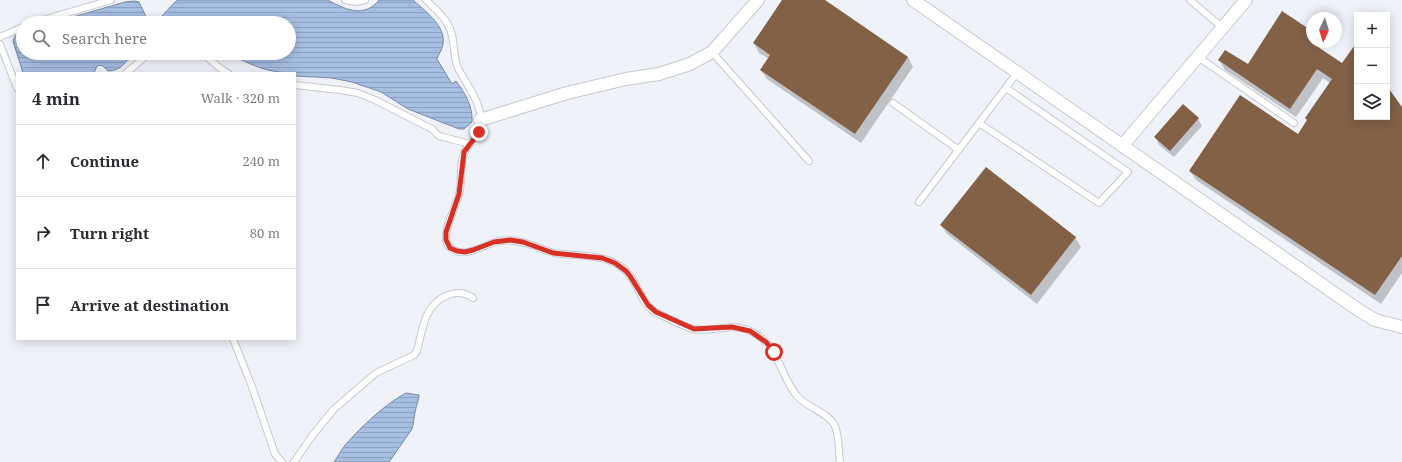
<!DOCTYPE html>
<meta charset="utf-8">
<style>
body{margin:0;font-family:"Noto Serif",serif;background:#f2f2f3;color:#2b2b33}
.controls{position:absolute;right:12px;top:12px;display:grid;overflow:hidden;border-radius:0px;box-shadow:0 2px 10px #0003}
.controls button{width:36px;height:36px;display:grid;place-items:center;padding:0;border:0;border-bottom:1px solid #e1e1e2;background:#fff;color:#2b2b33;font:20px sans-serif}
.compass{position:absolute;left:1306px;top:12px;width:36px;height:36px;border-radius:50%;background:#fff;box-shadow:0 2px 10px #0003;rotate:184deg}
.stop{position:absolute;width:12px;height:12px;margin:-9px;border:3px solid #d93025;border-radius:50%;background:#fff}
.stop.end{background:#d93025;border-color:#fff;box-shadow:0 1px 4px #0008}
.list{margin:0;padding:0;list-style:none}
h2{display:flex;justify-content:space-between;align-items:center;height:52px;margin:0;padding:0 16px;font-size:17px}
h2 small{font-size:13px;font-weight:400;color:#7c7c81}
.list li{display:grid;grid-template-columns:26px 1fr auto;gap:12px;align-items:center;box-sizing:border-box;height:72px;padding:0 16px;border-top:1px solid #e1e1e2}
.list b{display:block;font-size:15px;white-space:nowrap}
.list em{font-size:13px;font-style:normal;color:#7c7c81}
.icon{flex:none;width:22px;height:22px;fill:none;stroke:currentColor;stroke-width:2;stroke-linecap:round;stroke-linejoin:round}
.map{position:relative;flex:none;width:1402px;height:462px;overflow:hidden}
.search{position:absolute;background:#fff;box-shadow:0 2px 10px #0003;left:16px;top:16px;width:280px;height:44px;display:flex;align-items:center;gap:10px;box-sizing:border-box;padding:0 14px;border-radius:22px;color:#7c7c81;font-size:15px}
.panel{position:absolute;background:#fff;box-shadow:0 2px 10px #0003;left:16px;top:72px;width:280px;height:268px;border-radius:0px}
.map>svg:first-child{display:block}
.water{fill:url(#water-rules);stroke:#7a8ba5}
.shadow{fill:#0003}
.building{fill:#826147}
.lines{fill:none;stroke-linecap:round;stroke-linejoin:round}
.service-casing{stroke:#c7c8cf;stroke-width:8}
.minor-casing{stroke:#c7c8cf;stroke-width:14}
.service{stroke:#fff;stroke-width:6}
.minor{stroke:#fff;stroke-width:12}
.route{stroke:#d93025;stroke-width:5}
</style>
<div class="map">
<svg width="1402" height="462" viewBox="0 0 1402 462">
<defs>
<pattern id="water-rules" width="6" height="5" patternUnits="userSpaceOnUse"><rect width="6" height="5" fill="#a6bee2"/><path d="M0 2.5h6" fill="none" stroke="#8ea2c1"/></pattern>
</defs>
<rect width="100%" height="100%" fill="#f0f2f9"/>
<path class="water" d="M177 0H328C344 9 364 19 379 0H413C426 12 449 28 442 48 441 52 438 55 437 59L452 84 456 81C465 93 473 106 472 122L464 129H459L408 109 381 92 352 82 332 78 295 76V73C266 73 252 65 227 53H289V23H160L161 17Z
M134 1 139 2 149 23H52L125 2Z
M23 31V53H133C126 62 121 71 108 71 105 68 102 64 97 66L94 73H23L13 41 15 36Z
M406 393 419 395C419 400 417 403 416 408 414 415 414 422 412 429L389 462H334C338 456 342 449 346 444 363 425 384 405 406 393Z"/>
<path class="shadow" d="M784 0H823L908 57 913 67 861 143 767 79 761 70 769 59 759 53 754 43Z
M1312 33V42H1320L1322 45 1319 49 1343 65 1357 45V117H1387V88L1402 109V273L1381 304 1196 180 1190 171 1298 135 1330 83 1323 78 1296 117 1225 70 1219 60 1248 66Z
M1198 119 1202 126 1174 157 1159 145 1155 137Z
M986 168 1076 238 1081 247 1037 304 947 234 941 225Z"/>
<path class="building" d="M782 0H825L908 57 855 134 760 70 770 55 753 43Z
M1282 11 1312 31V43L1342 63 1357 42V117H1387V86L1402 107V256L1375 295 1189 171 1240 95 1298 134 1307 120 1305 118 1332 79 1317 69 1290 109 1218 60 1225 50 1248 64Z
M1183 104 1199 118 1170 151 1154 137Z
M986 167 1076 237 1031 295 940 225Z"/>
<g class="lines">
<defs>
<path id="service" d="M345 0 355 2 365 0
M426 0C433 7 442 14 447 23 456 36 452 54 458 68 467 86 488 110 478 132 475 139 468 144 465 151 459 162 462 178 460 190 457 206 446 221 446 238 446 242 447 245 451 248 464 259 481 246 495 242 504 239 512 240 521 242 533 244 543 251 555 253 578 257 607 253 625 270 638 282 641 305 657 313 667 318 682 326 693 329 712 333 732 322 750 331 779 344 779 374 797 396 806 407 827 412 834 424 840 435 838 450 840 462
M1190 0 1223 28
M33 23 111 0
M0 37 23 27
M0 44 17 88
M712 52 809 161
M202 53 221 69 228 73
M1198 57 1294 123
M126 73 150 53
M295 85 340 90 358 93 375 100 432 129 439 136 470 144
M893 103 959 150
M979 123 1099 203 1128 172 1006 88
M919 202 1017 73
M233 339 251 384 275 454 282 462
M294 462 312 436 334 409 376 373 414 355 417 351C420 340 422 326 427 315 435 298 456 286 473 298"/>
<path id="minor" d="M913 0 1360 311 1375 320 1402 327
M480 120 567 93 626 79 659 74 690 64 712 52 758 0
M1122 146 1246 0"/>
</defs>
<use href="#service" class="service-casing"/>
<use href="#minor" class="minor-casing"/>
<use href="#service" class="service"/>
<use href="#minor" class="minor"/>
</g>
<g class="lines">
<path class="route" d="M479 132 464 152 459 194 446 232V240L450 248 457 251 465 252 473 250 494 242 510 240 523 242 553 253 602 258 615 263 626 271 630 276 648 305 656 312 694 329 732 327 750 331 766 342 774 352"/>
</g>
</svg>
<div class="controls">
<button>+</button>
<button>−</button>
<button><svg class="icon" aria-label="layers" viewBox="0 0 24 24"><path d="M12 4l9 5-9 5-9-5zM3 14l9 5 9-5"/></svg></button>
</div>
<svg class="compass" viewBox="-18 -18 36 36"><path d="M0-13l5 13h-10z" fill="#e53935"/><path d="M0 13l5-13h-10z" fill="#7c7c81"/></svg>
<div class="stop" style="left:774px;top:352px"></div>
<div class="stop end" style="left:479px;top:132px"></div>
<div class="search"><svg class="icon" aria-label="search" viewBox="0 0 24 24"><circle cx="10" cy="10" r="6"/><path d="M15 15l6 6"/></svg>Search here</div>
<section class="panel">
<h2>4 min<small>Walk · 320 m</small></h2>
<ul class="list">
<li><svg class="icon" aria-label="ahead" viewBox="0 0 24 24"><path d="M12 20V5M6 11l6-6 6 6"/></svg><div><b>Continue</b></div><em>240 m</em></li>
<li><svg class="icon" aria-label="right" viewBox="0 0 24 24"><path d="M7 20v-9h11M14 6l5 5-5 5"/></svg><div><b>Turn right</b></div><em>80 m</em></li>
<li><svg class="icon" aria-label="arrive" viewBox="0 0 24 24"><path d="M6 21V4h12l-3 4 3 4H6"/></svg><div><b>Arrive at destination</b></div></li>
</ul>
</section>
</div>
